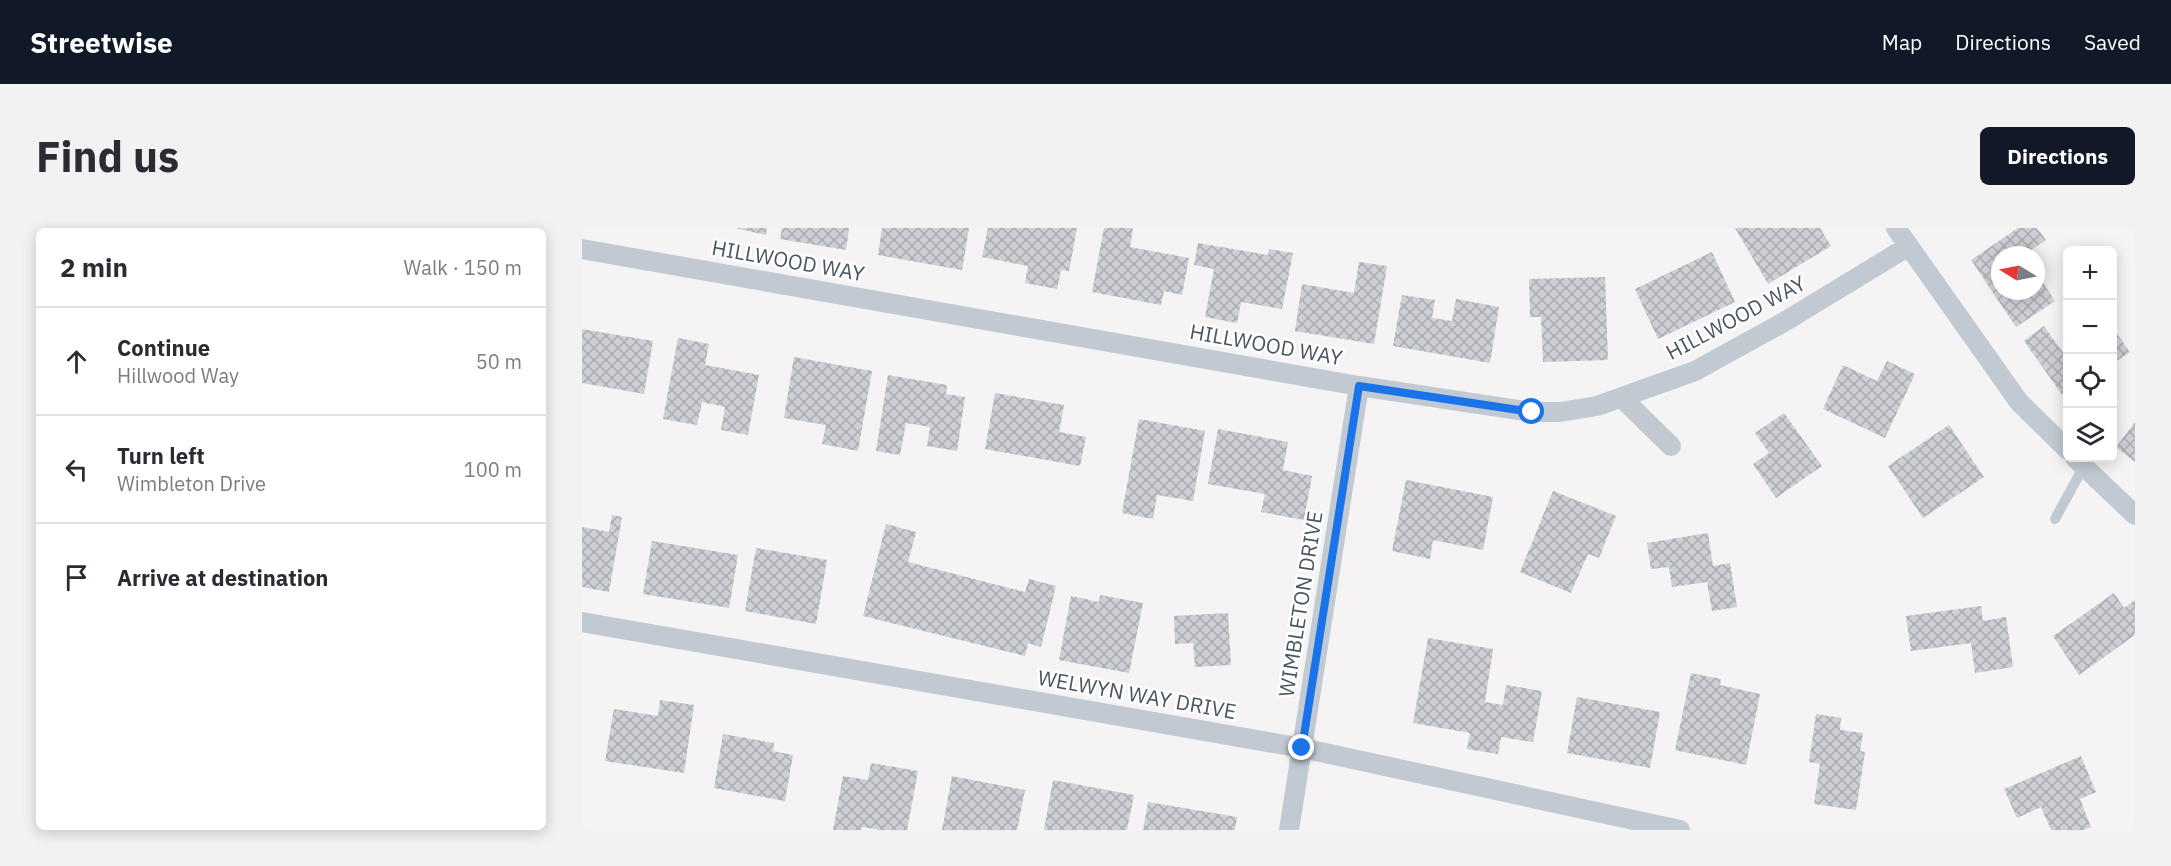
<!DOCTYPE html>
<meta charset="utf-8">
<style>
body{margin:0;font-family:"IBM Plex Sans",sans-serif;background:#f2f2f3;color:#2b2b33}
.controls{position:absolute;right:18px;top:18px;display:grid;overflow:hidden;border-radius:9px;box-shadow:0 3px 15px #0003}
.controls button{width:54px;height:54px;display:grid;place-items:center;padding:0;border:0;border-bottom:2px solid #e1e1e2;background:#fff;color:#2b2b33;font:30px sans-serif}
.compass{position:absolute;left:1409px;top:18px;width:54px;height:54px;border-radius:50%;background:#fff;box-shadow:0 3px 15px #0003;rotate:280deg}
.stop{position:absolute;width:18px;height:18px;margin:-14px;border:4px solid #1a73e8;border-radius:50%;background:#fff}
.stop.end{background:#1a73e8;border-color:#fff;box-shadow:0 2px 6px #0008}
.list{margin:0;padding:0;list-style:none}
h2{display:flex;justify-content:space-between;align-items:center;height:78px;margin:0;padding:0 24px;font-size:26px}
h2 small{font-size:20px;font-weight:400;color:#7c7c81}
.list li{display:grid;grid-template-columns:39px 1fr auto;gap:18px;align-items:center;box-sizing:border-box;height:108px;padding:0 24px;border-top:2px solid #e1e1e2}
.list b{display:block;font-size:22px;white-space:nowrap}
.list p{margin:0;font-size:20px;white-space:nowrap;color:#7c7c81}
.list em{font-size:20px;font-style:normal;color:#7c7c81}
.icon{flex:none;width:33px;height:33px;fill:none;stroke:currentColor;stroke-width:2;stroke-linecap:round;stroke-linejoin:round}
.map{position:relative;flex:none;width:1553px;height:602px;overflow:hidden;border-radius:9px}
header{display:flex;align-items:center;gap:36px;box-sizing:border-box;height:84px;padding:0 30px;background:#111827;color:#fff}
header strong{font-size:28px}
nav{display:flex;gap:33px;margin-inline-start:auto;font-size:21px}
.intro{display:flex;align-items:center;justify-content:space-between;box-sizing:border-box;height:144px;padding:0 36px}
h1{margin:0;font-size:42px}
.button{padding:15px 27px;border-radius:9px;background:#111827;color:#fff;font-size:21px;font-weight:700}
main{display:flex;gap:36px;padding:0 36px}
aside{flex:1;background:#fff;border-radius:9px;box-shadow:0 3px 15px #0003}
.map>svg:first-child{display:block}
.building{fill:url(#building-cross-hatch)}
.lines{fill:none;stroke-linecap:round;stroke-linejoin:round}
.lane{stroke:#c1cad2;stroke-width:10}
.street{stroke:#c1cad2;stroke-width:20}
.route{stroke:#1a73e8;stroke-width:8}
.labels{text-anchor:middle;stroke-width:5;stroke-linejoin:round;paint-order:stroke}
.street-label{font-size:21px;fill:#4a5661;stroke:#fff}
</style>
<header>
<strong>Streetwise</strong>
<nav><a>Map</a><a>Directions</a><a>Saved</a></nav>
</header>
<div class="intro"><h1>Find us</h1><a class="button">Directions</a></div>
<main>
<aside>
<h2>2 min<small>Walk · 150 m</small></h2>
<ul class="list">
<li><svg class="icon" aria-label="ahead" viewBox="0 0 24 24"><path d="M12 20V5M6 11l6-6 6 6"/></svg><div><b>Continue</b><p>Hillwood Way</p></div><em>50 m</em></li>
<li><svg class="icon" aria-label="left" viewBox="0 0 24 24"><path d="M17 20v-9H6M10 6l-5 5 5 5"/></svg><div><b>Turn left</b><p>Wimbleton Drive</p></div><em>100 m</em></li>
<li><svg class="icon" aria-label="arrive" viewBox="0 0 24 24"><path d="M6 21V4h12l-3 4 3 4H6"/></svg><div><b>Arrive at destination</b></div></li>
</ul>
</aside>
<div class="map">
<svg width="1553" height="602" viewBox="0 0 1553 602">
<defs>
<pattern id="building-cross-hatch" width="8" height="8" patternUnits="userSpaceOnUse" patternTransform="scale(1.5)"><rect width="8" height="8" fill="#cdcfd5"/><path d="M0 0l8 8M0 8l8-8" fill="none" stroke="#a8abb0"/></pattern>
</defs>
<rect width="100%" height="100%" fill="#f5f3f3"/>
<path class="building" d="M153 0H185L184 7Z
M200 0H267L264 22 198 11Z
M300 0H387L380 42 296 27Z
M406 0H495L487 43 479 42 475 61 443 55 446 38 400 29Z
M522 0H551L548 19 607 30 600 67 582 63 579 77 510 64Z
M1153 0H1238L1249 18 1186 56Z
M1436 0H1455L1464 12 1442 27H1418V63H1454V44L1473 73 1434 99 1389 32Z
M616 15 686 27 687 21 711 25 700 81 659 74 655 95 623 89 632 41 612 37Z
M1130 24 1153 74 1076 111 1053 61Z
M777 34 805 38 792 116 713 103 720 56 772 65Z
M1023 49 1026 132 961 134 959 89H948L947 51Z
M820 67 853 72 850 90 870 93 874 71 917 79 908 135 811 118Z
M1462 98 1482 126 1486 124V169L1483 171 1442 113Z
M1530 99 1548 124 1530 136Z
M0 101 71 113 62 166 0 155Z
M96 110 127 116 123 137 177 147 166 207 139 202 143 179 120 174 115 197 81 191Z
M212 129 290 143 276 223 240 216 244 197 202 190Z
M1305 133 1333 146 1303 210 1241 181 1261 137 1295 153Z
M306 147 365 157 364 166 383 169 375 223 345 218 348 199 324 195 318 227 294 223Z
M413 165 482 177 477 204 504 209 498 238 403 221Z
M1202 185 1240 238 1194 270 1171 236 1187 225 1173 205Z
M557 191 623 203 611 273 575 267 571 291 540 285Z
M1553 194V234L1534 219Z
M1367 197 1402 249 1341 290 1306 238Z
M636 201 706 214 701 242 730 248 722 292 679 284 683 266 626 256Z
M824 252 911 269 901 322 851 312 848 331 810 323Z
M971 263 1034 288 1017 330 1006 326 989 365 938 344Z
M30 287 40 289 27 364 0 359V299L27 304Z
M304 296 334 304 326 334 443 364 447 351 474 358 459 419 446 415 443 428 281 388Z
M1126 305 1131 338 1148 335 1155 379 1130 383 1125 354 1090 359 1087 339 1069 341 1065 315Z
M70 313 156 327 147 380 61 366Z
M174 320 245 332 234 396 163 383Z
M1532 365 1542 380 1553 372V407L1497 447 1471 408Z
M518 367 561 375 547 445 477 432 489 368 517 374Z
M1399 378 1401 393 1424 389 1431 439 1393 445 1389 415 1329 423 1324 388Z
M646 385 649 437 613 439 611 415 593 416 592 388Z
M846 410 911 421 903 474 921 477 924 457 960 463 951 514 919 509 916 526 885 521 888 505 831 495Z
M1109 445 1139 451 1138 457 1178 466 1164 537 1093 522Z
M995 469 1078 484 1068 540 985 525Z
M78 472 112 477 102 545 23 533 32 481 76 488Z
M1234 486 1259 490 1258 502 1281 505 1278 523 1283 524 1274 582 1232 576 1238 536 1227 534Z
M141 506 192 515 191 523 211 527 203 573 132 560Z
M1499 528 1514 564 1498 571 1509 599 1501 602H1469L1459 579 1435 590 1422 561Z
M289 535 336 543 325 602H299L280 599 279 602H251L261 548 286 552Z
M370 548 443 562 435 602H360Z
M471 552 552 567 545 602H462Z
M566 574 655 589 653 602H561Z"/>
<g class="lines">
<path class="lane" d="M1473 291 1502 238"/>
<path class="street" d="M1314 0 1437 174 1486 222
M0 21 777 158 950 184H978L1015 178 1113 143 1202 94 1327 18
M1041 171 1089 218
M1493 230 1553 287
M0 394 720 520 1098 602
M707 602 777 158"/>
</g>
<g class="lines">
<path class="route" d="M720 520 777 158 950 184"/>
</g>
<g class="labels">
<g class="street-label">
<text transform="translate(206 33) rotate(10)" y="7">HILLWOOD WAY</text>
<text transform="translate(1154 90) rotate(-28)" y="7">HILLWOOD WAY</text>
<text transform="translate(684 117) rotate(10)" y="7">HILLWOOD WAY</text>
<text transform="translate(719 376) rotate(-81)" y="7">WIMBLETON DRIVE</text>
<text transform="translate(555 467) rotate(10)" y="7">WELWYN WAY DRIVE</text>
</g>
</g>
</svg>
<div class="controls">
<button>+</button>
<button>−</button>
<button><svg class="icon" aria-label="locate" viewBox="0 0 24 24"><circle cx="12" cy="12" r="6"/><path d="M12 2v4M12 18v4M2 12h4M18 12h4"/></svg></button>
<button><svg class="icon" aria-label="layers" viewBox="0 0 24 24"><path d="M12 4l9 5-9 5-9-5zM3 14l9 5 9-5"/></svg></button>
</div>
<svg class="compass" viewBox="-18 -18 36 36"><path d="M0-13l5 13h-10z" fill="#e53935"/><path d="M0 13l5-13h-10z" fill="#7c7c81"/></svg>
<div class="stop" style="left:950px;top:184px"></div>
<div class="stop end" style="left:720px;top:520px"></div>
</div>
</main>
